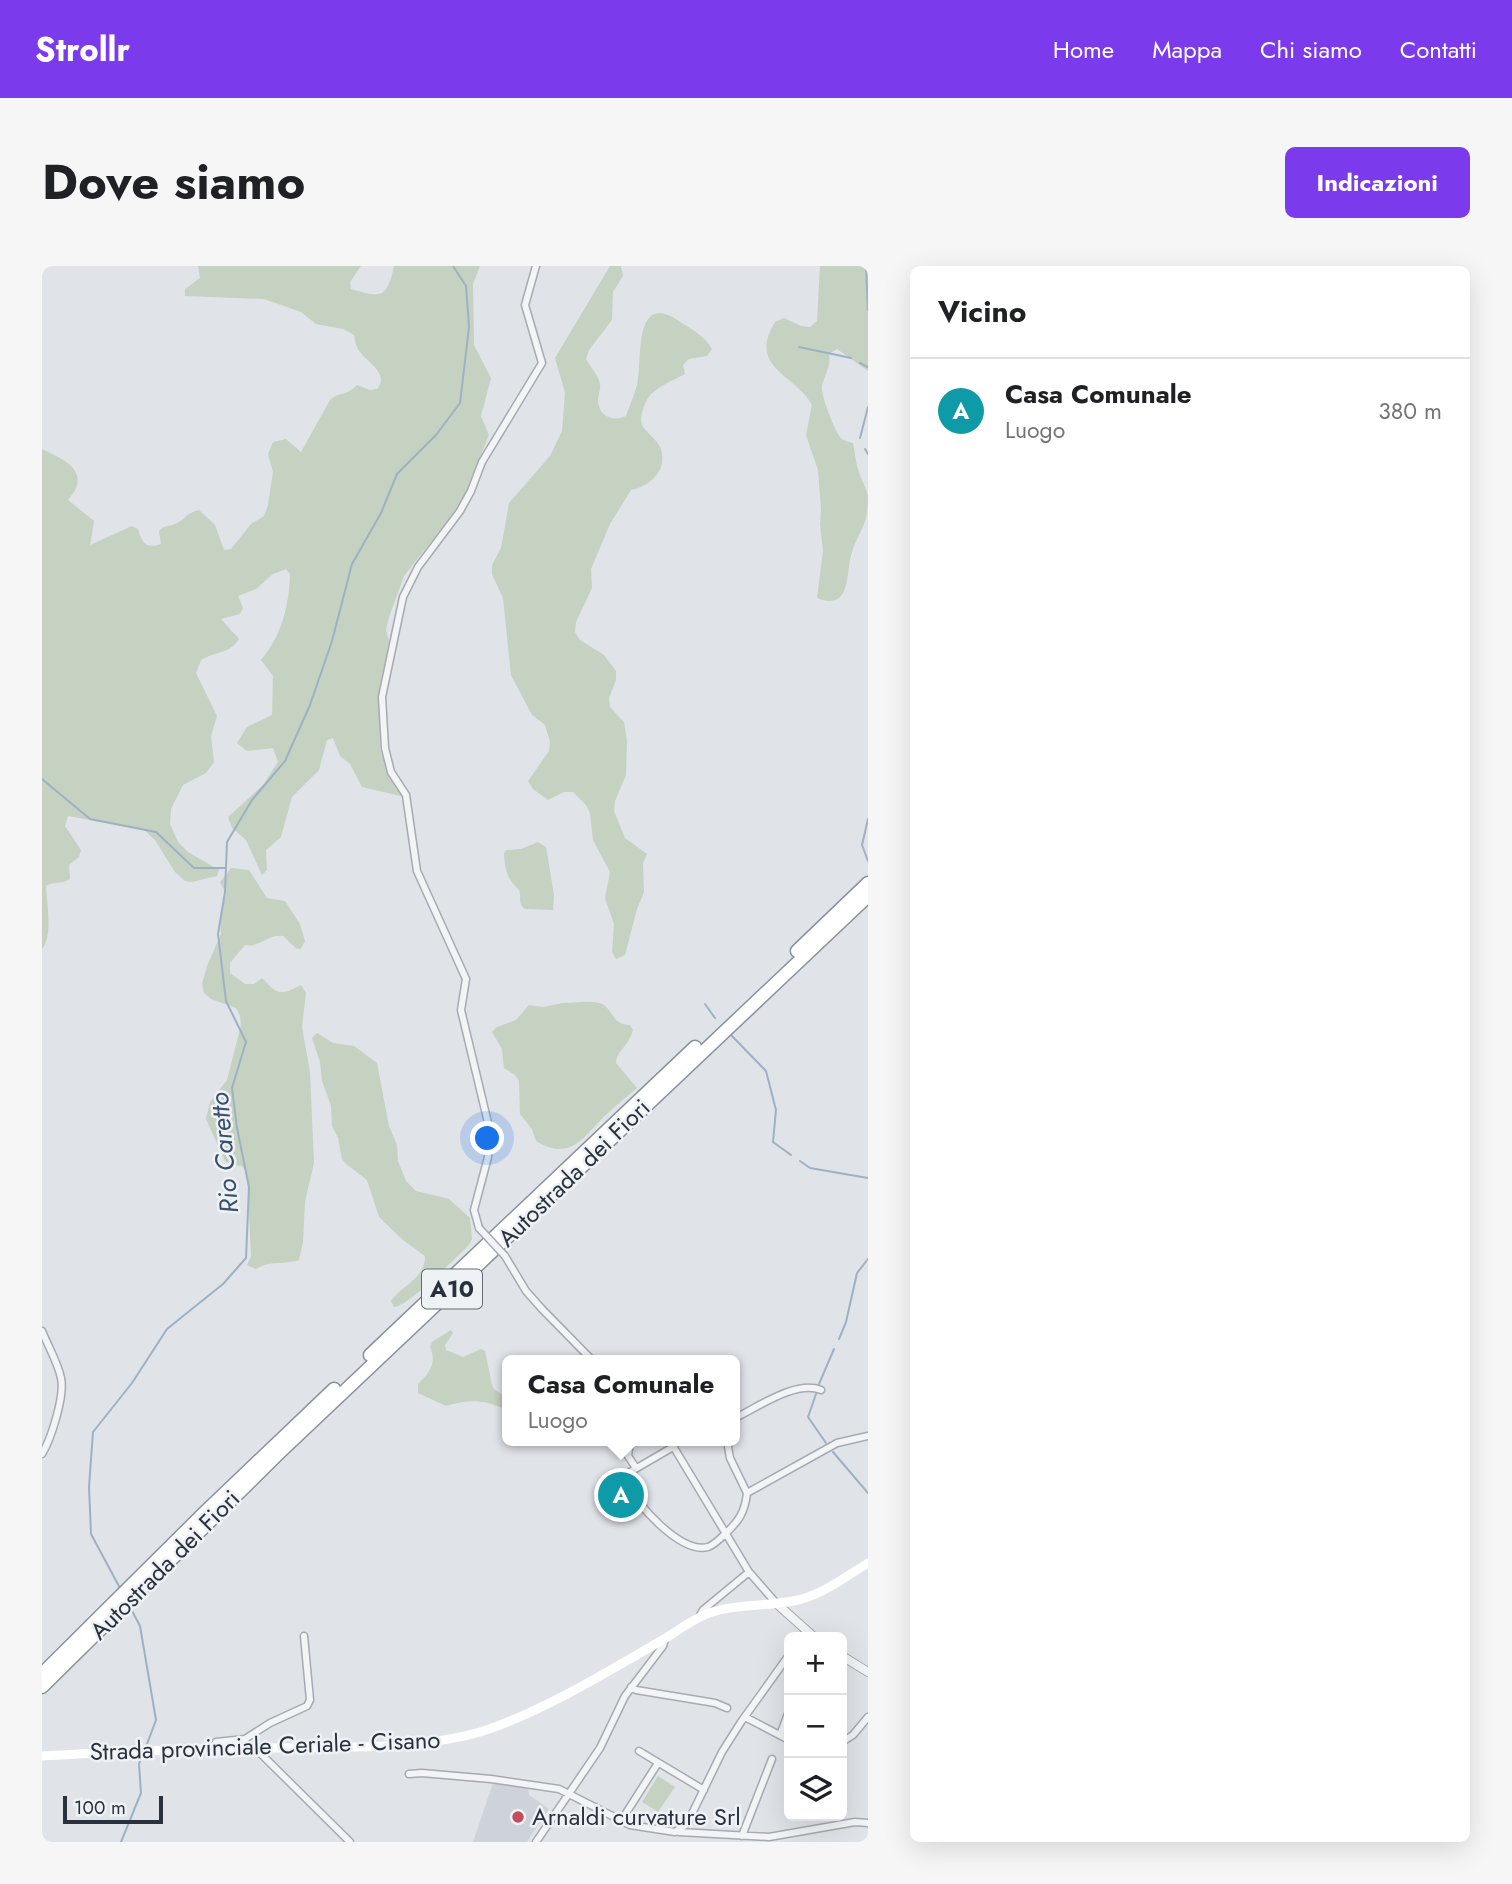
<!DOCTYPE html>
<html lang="it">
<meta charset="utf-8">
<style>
body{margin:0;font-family:Jost,sans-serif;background:#f6f6f6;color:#202124}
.controls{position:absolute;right:21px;bottom:21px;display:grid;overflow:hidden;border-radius:10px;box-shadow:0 7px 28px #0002}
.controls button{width:63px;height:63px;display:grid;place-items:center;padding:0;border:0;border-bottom:2px solid #e0e0e0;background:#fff;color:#202124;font:35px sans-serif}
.scale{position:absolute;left:21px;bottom:18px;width:100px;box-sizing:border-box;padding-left:7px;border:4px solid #2a313e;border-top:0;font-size:19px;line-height:24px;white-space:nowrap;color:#2a313e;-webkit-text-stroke:5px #eff2f5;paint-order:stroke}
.you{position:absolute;left:446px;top:873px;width:24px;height:24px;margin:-18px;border:5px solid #fff;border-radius:50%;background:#1a73e8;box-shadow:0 0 0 10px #1a73e833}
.badge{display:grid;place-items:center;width:46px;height:46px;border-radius:50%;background:#7c3aed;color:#fff;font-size:23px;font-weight:700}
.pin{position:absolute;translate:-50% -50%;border:4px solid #fff;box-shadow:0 2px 7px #0006}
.popup{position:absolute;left:460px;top:1089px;width:238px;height:91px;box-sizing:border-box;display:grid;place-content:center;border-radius:10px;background:#fff;filter:drop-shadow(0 2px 5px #0005);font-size:23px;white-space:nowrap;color:#757577}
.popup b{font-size:26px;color:#202124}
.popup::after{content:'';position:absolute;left:50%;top:100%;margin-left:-14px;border:14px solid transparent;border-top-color:#fff}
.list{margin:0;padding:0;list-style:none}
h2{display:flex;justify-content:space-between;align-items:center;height:91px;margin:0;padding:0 28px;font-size:30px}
h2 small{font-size:23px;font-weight:400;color:#757577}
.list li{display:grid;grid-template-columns:46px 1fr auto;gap:21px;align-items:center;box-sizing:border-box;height:105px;padding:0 28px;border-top:2px solid #e0e0e0}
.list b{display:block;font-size:26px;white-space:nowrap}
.list p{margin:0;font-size:23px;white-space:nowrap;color:#757577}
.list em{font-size:23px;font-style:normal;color:#757577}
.icon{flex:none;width:38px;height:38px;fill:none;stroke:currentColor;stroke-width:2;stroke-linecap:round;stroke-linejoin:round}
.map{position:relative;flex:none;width:826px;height:1576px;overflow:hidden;border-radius:10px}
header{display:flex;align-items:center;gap:42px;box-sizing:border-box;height:98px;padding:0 35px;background:#7c3aed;color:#fff}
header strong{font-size:33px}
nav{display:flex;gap:38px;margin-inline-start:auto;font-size:24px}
.intro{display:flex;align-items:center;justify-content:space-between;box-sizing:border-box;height:168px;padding:0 42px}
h1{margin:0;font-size:49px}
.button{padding:18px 32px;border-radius:10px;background:#7c3aed;color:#fff;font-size:24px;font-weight:700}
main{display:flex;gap:42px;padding:0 42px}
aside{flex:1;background:#fff;border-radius:10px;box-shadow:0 7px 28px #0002}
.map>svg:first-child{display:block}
.built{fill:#ced2d9}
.green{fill:#c5d1c1}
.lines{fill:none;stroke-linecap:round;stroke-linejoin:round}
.stream{stroke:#9db1c5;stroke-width:2}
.minor-casing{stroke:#a6aab2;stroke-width:9}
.tertiary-casing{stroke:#a6aab2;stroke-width:10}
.motorway-casing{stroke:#88919d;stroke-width:15}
.minor{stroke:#f2f4f6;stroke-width:6}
.tertiary{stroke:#f2f4f6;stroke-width:8}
.secondary{stroke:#fff;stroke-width:9}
.motorway{stroke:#fff;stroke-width:12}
.minor-bridge-casing{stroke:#a6aab2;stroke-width:9;stroke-linecap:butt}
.minor-bridge{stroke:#f2f4f6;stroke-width:6}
.poi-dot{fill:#c44e60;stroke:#eff2f5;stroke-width:2.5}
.labels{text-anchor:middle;stroke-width:5;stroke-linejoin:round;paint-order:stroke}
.shield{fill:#eff2f5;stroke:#656b75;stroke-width:2}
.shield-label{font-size:23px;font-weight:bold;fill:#2a313e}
.street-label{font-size:24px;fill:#2a313e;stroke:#eff2f5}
.poi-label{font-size:24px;fill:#2a313e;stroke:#eff2f5;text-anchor:start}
.water-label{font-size:26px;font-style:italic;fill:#37506e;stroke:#eff2f5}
</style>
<header>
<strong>Strollr</strong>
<nav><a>Home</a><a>Mappa</a><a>Chi siamo</a><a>Contatti</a></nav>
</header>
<div class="intro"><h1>Dove siamo</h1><a class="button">Indicazioni</a></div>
<main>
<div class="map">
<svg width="826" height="1576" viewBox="0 0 826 1576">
<rect width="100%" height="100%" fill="#e0e3e8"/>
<path class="built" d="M451 1517 486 1522 487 1529 507 1543 485 1576H431Z"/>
<path class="green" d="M156 0H319L308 16 309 23C339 32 345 33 352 0H438L431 18 432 79 449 112 439 150 447 169 420 236 362 310 347 351 344 363 347 376 337 425 338 483 348 512 363 531 320 521 308 498 298 490 291 472 285 474 277 504 250 531 239 571 224 584 225 604 220 609 204 574 190 562 186 551 221 519 236 496 231 482 205 485 195 477 205 461 230 449 231 410 219 394C240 369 247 340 248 308L244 303 231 308 214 323 196 330 201 342 198 348 179 353 197 373C188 388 174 385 159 394L154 407 175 450 169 470 172 496 164 507 141 519 129 543 128 558 136 576 146 586 177 604 175 610 150 616 143 615 133 606 113 574 102 564 26 550 23 560 39 584 37 591 27 599 28 613C21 618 12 615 4 620 5 638 11 669 0 683V183C12 189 41 200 35 219 34 224 29 230 26 234L52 255 48 279 90 260 96 263C100 277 104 283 119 278L117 265C124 258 128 261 135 257 146 252 140 249 157 244L173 259 182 284 189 283 209 258 222 250 226 239 231 206 226 188 231 176 244 173 259 186 288 134C298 125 303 131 315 119L328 124 335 123C348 108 326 97 318 86 314 81 313 75 312 69L301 63 274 58 259 46 222 33 143 30V23L158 12Z
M568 0H579L581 10 571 26 570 54 547 84 544 93C548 100 557 110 558 118 559 123 556 129 556 135 557 151 572 156 584 150 588 138 594 126 596 114 600 90 592 25 637 55 649 63 663 70 670 83L665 90 647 93 641 99 643 108C632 114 612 122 606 132 602 139 597 151 600 159 604 167 614 172 618 181 627 203 609 220 589 224L568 258 549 303 550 322 534 356 533 366 538 374 562 389 574 405V414L567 432 568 441 582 456 585 475 584 509 573 535 572 545 583 572 605 588 601 597 602 626 595 643 583 689 574 693 570 686 572 658 563 632 568 606 551 574 548 547 544 539 531 526H522L506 534 491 523 486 515 507 485 508 476 503 459 490 449 469 409 461 332 450 308V299L459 282 467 237 508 190 520 165 523 127 513 92Z
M778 0H826V105L795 83 787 88C789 101 783 108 780 120 778 128 794 169 800 173 803 175 807 176 811 177 813 188 814 199 818 209 820 216 825 223 826 230 826 261 818 262 810 286 803 305 811 346 775 332L781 285 778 258 779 243 776 204 764 169 770 139C753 108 705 102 733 56L742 52 759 60 768 61 775 55Z
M496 576 504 581 512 629 511 644 483 643C475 637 480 632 477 624 465 613 463 604 462 587L465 584 479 583Z
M189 602 207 604 225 632 243 635 258 658 263 675 259 683H255L241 670C226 668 217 682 203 679L188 697V707L203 718H212L220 712C236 729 238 730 259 719L264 727 260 761 268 806 272 897 263 935 261 976 257 994C242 999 228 994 214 1003L205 999 209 990 205 906 200 900 190 899 183 895 164 853 168 836 185 814 199 759 198 750 194 742 169 733 162 727 160 718 165 700 179 668 178 648 184 629 178 616Z
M521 737C531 737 553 733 562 739 573 748 570 758 588 759L591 764C587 780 575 784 574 797L595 822C586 830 575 838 566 847 542 869 530 897 494 875L490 863 478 848 477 815 473 809 462 802 460 783 450 766 455 761 474 754 487 739 501 741Z
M275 767 291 777 312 780 335 797 347 860 355 879 356 895 364 915 374 925 407 933 428 952 430 973 427 979C413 992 367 1040 352 1041L349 1035C359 1020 384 1012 383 990L361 974 337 951 325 914 304 898 300 893 296 872 290 860 289 840 280 815 278 796 270 772Z
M409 1064 411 1067 403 1079 404 1084 421 1091 439 1083 443 1085 450 1119 452 1123 465 1132 464 1141 460 1142C440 1133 425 1134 404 1140L376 1127V1118C388 1106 395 1097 388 1081L390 1076Z
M616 1510 633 1521 616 1546 600 1536Z"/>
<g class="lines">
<path class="stream" d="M824 0 826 44
M757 81 809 92
M818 97 826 101
M818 172 826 141
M823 183 826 188
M0 513 48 553 114 566 152 602H183
M826 553 820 579 826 595
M663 738 673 752
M689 769 724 805 734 844 731 876 749 889
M758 895 768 902 826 912
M797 1073 804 1056 815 1007 826 993
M777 1118 792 1083
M774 1128 766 1151 784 1177
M791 1186 826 1227
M79 1324 49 1268 47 1221 51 1166 90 1117 125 1063 181 1018 204 992 207 921 195 862 190 822 204 776 184 735 176 668 183 626 185 576 210 534 243 495 268 439 290 375 310 298 339 247 355 208 394 169 418 137 427 61 424 20 411 0
M88 1341 98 1360 114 1454 105 1478
M79 1576 99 1527 97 1498 100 1490"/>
<defs>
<path id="minor" d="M437 962 432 944 446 891 447 861 419 744 424 713 375 605 364 529 349 506 343 482 340 431 361 331 376 301 418 245 429 225 440 196 500 97 483 39 494 0
M463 990 484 1025 500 1043 550 1094
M0 1065C6 1080 16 1097 19 1112 23 1130 9 1173 0 1188
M693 1152C716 1141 754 1114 779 1124
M588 1175 586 1190 594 1202
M628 1175 707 1306 735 1338
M685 1175 688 1192 705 1227 795 1177 826 1170
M631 1181 588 1206 584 1217C595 1238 638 1288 666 1281 672 1279 679 1272 683 1268 697 1255 703 1246 705 1227
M657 1351 661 1344 707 1306
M760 1371 764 1365
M589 1421 594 1424 673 1437 685 1442
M703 1451 747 1474
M738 1469 747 1445
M800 1476 811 1469 826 1451
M213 1482 308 1576
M171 1483 174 1476 203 1473 228 1457 265 1440 268 1434 262 1370
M597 1485 662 1524
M367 1508 380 1507 449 1513 517 1523 588 1559 633 1566 645 1558 680 1486 699 1456 747 1389
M579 1555 616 1497
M637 1566 727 1571 813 1556 826 1557
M700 1570 730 1493
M494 1576 558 1482 583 1430 621 1380 623 1373"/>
<path id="tertiary" d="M735 1338 772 1371
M800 1390 826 1406"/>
<path id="motorway" d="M755 685 826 617
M328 1089 653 781
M0 1408 162 1247 292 1123
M0 1421 236 1188 826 630"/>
</defs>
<use href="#minor" class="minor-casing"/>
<use href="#tertiary" class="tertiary-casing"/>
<use href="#motorway" class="motorway-casing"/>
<use href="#minor" class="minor"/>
<use href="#tertiary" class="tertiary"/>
<path class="secondary" d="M0 1490C76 1486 151 1482 227 1482 293 1481 375 1484 438 1466 496 1448 564 1407 617 1376 631 1368 644 1358 658 1351 686 1337 721 1341 751 1335 779 1330 803 1311 826 1297"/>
<use href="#motorway" class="motorway"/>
<defs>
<path id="minor-bridge" d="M437 962 463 990"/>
</defs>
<use href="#minor-bridge" class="minor-bridge-casing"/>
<use href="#minor-bridge" class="minor-bridge"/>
</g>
<circle class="poi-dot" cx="476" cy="1551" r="7"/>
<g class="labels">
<rect class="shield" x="380" y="1003.5" width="60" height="39" rx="5"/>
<g class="shield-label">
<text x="410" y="1031">A10</text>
</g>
<g class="street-label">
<text transform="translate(532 907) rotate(-44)" y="8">Autostrada dei Fiori</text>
<text transform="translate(123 1299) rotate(-45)" y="8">Autostrada dei Fiori</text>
<text transform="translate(223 1480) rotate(-2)" y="8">Strada provinciale Ceriale - Cisano</text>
</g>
<g class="poi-label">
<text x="490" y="1559">Arnaldi curvature Srl</text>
</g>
<g class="water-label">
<text transform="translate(182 887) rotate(-95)" y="9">Rio Caretto</text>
</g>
</g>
</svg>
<div class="controls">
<button>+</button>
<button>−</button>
<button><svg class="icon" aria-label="layers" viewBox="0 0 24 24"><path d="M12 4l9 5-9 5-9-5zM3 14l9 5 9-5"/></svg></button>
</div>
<div class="scale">100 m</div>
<div class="you"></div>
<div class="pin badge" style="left:579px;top:1229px;background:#0f9aa8">A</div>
<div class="popup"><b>Casa Comunale</b>Luogo</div>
</div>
<aside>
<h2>Vicino<small></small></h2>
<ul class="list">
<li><span class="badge" style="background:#0f9aa8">A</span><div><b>Casa Comunale</b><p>Luogo</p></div><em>380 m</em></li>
</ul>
</aside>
</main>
